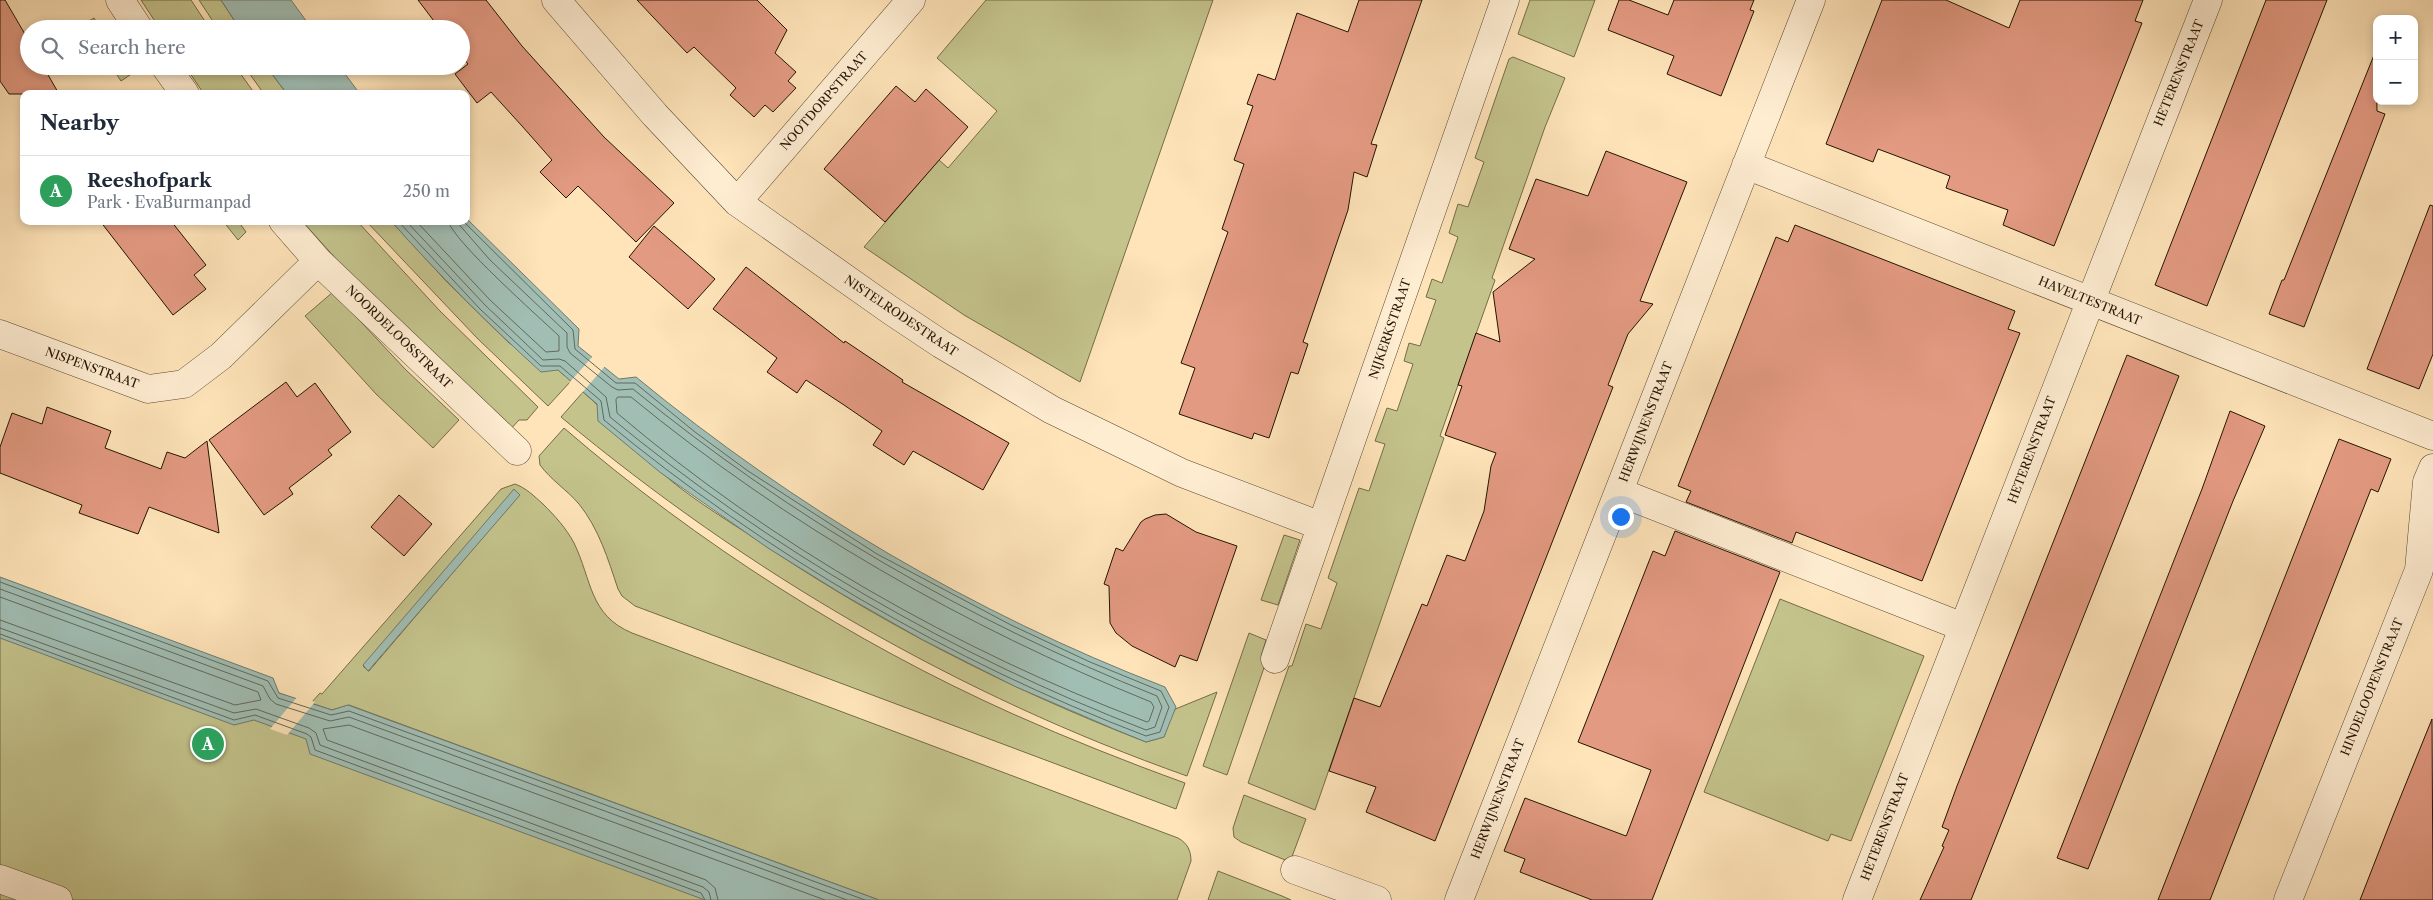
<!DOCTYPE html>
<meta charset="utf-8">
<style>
body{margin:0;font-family:"Libre Caslon Text",serif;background:#f6f6f7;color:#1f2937}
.controls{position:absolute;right:15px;top:15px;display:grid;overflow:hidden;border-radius:10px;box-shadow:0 2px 8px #0003}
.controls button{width:45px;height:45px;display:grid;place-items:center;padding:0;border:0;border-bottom:1px solid #e0e1e3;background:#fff;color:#1f2937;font:25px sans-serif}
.you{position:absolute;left:1620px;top:516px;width:18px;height:18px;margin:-12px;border:4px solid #fff;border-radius:50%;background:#1a73e8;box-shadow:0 0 0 8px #1a73e833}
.badge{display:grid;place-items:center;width:32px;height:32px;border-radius:50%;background:#1a73e8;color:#fff;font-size:16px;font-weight:700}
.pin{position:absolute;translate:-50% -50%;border:2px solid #fff;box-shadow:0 1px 5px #0006}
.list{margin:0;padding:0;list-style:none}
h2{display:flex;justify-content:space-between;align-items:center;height:65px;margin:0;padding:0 20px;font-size:21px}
h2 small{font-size:16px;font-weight:400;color:#747a83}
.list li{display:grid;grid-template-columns:32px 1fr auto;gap:15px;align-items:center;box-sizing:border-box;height:70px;padding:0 20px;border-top:1px solid #e0e1e3}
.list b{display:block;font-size:19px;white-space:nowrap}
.list p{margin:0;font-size:16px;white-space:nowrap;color:#747a83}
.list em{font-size:16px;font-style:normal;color:#747a83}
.icon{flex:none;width:28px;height:28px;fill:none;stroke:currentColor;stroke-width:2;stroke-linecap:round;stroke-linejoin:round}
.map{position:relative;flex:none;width:2433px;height:900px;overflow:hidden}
.search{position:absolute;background:#fff;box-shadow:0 2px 8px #0003;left:20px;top:20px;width:450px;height:55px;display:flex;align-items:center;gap:12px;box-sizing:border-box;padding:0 18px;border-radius:28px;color:#747a83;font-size:19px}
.panel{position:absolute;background:#fff;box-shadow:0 2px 8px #0003;left:20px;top:90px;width:450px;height:135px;border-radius:10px}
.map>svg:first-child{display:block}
.green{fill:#c4c38c;stroke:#746c47;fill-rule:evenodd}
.water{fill:#a1beb4;stroke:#6f7a6d}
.pier{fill:#ffe4b9}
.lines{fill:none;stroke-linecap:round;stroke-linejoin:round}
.shore{stroke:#62695b;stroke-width:1}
.building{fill:#e39a82;stroke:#231402}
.pedestrian-casing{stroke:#5a4830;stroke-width:29}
.minor-casing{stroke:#5a4830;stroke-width:29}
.pedestrian{stroke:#ffedd2;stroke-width:28}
.minor{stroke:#ffedd2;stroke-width:28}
.labels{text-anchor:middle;stroke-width:4.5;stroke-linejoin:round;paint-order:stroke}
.street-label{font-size:12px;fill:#231402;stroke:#ffedd2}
</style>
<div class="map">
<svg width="2433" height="900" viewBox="0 0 2433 900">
<rect width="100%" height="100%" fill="#ffe4b9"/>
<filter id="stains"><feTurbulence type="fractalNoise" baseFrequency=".004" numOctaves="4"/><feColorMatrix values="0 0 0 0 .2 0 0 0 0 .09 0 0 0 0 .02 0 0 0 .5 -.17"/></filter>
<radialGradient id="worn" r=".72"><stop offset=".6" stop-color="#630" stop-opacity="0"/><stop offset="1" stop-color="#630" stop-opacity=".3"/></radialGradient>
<path class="green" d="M141 0H191L210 29H160Z
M199 0H221L240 29H218Z
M986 0H1213L1080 382 964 315 864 247 939 160 948 168 997 111 937 58Z
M1530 0H1595L1574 57 1518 34Z
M94 18 101 29H87L84 24Z
M1513 57 1565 78 1545 127 1492 278 1495 280 1494 283 1440 436 1444 438 1315 810 1248 783 1289 666H1292L1306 624 1321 629 1337 583 1328 578 1359 488 1369 491 1385 444 1375 441 1387 408 1397 411 1413 364 1404 361 1409 343 1420 346 1436 300 1426 297 1432 279 1442 283 1458 237 1449 233 1458 204 1468 207 1484 162 1475 158 1509 59Z
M111 66H125L130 75 121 81Z
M185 66H235L255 94H204Z
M244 66H266L287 94H264Z
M223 221H238L246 232 238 240Z
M302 221H357L440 311 538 407 527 420H519L508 432 382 310Z
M366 221H391L447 282 509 343 558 370 571 381 548 406 477 338Z
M333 292 406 370 459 420 433 448 376 394 305 316Z
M583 392C612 416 633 449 662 473 688 496 719 515 748 534 872 619 1006 688 1146 742L1164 737 1173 710 1217 692 1187 776C958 695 748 573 561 417Z
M564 428C697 543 852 642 1013 714 1069 739 1127 762 1185 783L1176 809 635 606 622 596 618 589C608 559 599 529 579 504 567 490 551 480 540 465L539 456Z
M515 484C526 488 534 496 543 504 555 516 566 528 574 543 592 580 589 615 632 633L1178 838C1187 843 1191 850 1191 861L1177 900H879L349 705 332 710 311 703 320 693 322 694 501 489ZM519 495 369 671H368L363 666Z
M1284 535 1300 540 1278 605 1261 600Z
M0 588 830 900H0Z
M1780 599 1924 656 1851 841 1831 834 1828 841 1704 792Z
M1249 633 1266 640 1261 656 1267 659 1227 775 1203 766Z
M1244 795 1306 819 1290 862 1241 842 1234 837 1233 828Z
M1218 871 1282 896 1291 900H1208Z"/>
<path class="water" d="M221 0H291L312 29H240Z
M266 66H339L360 94H287Z
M466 218 579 329 578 346 619 379 636 377C795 508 973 613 1165 687L1176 707 1164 737 1146 742 1114 729 1014 686 923 640 842 594 768 548 661 473 598 421 597 404 558 370 541 372C488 324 438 274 391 221H466Z
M514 489 520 495 368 671 363 665Z
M0 577 273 678 279 693 332 710 348 705 879 900H705L310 754 306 739 254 720 234 725 0 638Z"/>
<path class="pier" d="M594 355 606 365 581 394 569 383Z
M298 696 315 702 287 735 270 729Z"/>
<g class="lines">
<path class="shore" d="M398 221 480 309 541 366H560L601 401 604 420C766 554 949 661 1146 736L1160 732 1169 707 1161 691 1090 662 1011 625 877 554 748 471 695 432 635 383H616L575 349 573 330 463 221
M406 221 485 305 543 360 559 359 565 361 606 397 610 417C770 549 952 655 1146 730L1155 727 1162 707 1157 696C967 620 792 519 633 389L618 390 612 387 570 353 567 347V333L490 260 456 221
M416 221 490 300 546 352 559 351V336C539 317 454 242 448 221
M618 397H631C788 526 963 626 1151 702L1154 707 1149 721 1147 722C956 650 772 545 617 413L616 400Z
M0 582 268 681 278 698 331 715 349 711 865 900
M0 589 263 686 270 699 276 704 330 721 349 717 847 900
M0 597 258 692 261 700 235 705 0 620
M0 628 234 713 256 709 309 728 316 733 320 745 703 887 709 892 711 900
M0 634 234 720 255 715 307 734 311 737 315 750 701 893 705 900
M718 900 715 888 706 880 327 740 323 729 349 725 825 900"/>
</g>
<path class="building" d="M0 0H5L29 41V66H43L59 94H9L0 81Z
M418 0H486L522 46 604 137 674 203 636 242 578 186 566 198 540 172 552 160 522 126 491 92 477 103 455 74 468 64 461 56V29H440Z
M637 0H757L787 30 775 53 796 72 788 81 796 88 773 112 765 105 754 117 730 95 736 88 694 47 687 53Z
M1359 0H1422L1371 144 1377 145 1367 177 1354 172 1348 210 1303 342 1308 344 1298 374 1291 372 1269 438 1254 433 1252 439 1179 414 1195 368 1181 363 1228 232 1222 229 1244 164 1234 160 1253 106 1247 104 1258 74 1275 80 1297 13 1348 32Z
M1619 0H1629L1668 15 1674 0H1754L1750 10 1754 11 1721 96 1667 74 1674 56 1608 30Z
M1882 0H1946L2009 28 2020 0H2143L2135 21 2142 23 2054 246 2003 225 2008 210 1946 188 1950 176 1878 149 1873 162 1826 144Z
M2266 0H2327L2207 306 2155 285Z
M2376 50 2377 111 2385 114 2304 327 2269 314 2282 280H2284Z
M896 86 915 102 926 89 968 127 885 222 824 169Z
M1606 151 1687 182 1640 301 1653 304 1628 334 1608 385 1613 387 1435 841 1366 812 1376 787 1329 771 1354 698 1380 707 1422 604 1427 606 1447 555 1465 561 1484 511 1491 466 1496 453 1445 435 1462 386 1458 385 1476 333 1500 342 1493 292 1535 259 1509 249 1536 179 1588 196Z
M2430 205 2433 206V354L2419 389 2367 369Z
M100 221H171L206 265 194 275 206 289 173 315Z
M1795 225 2015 311 2008 329 2020 333 1922 581 1796 532 1792 543 1686 502 1691 491 1678 486 1776 237 1788 242Z
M654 226 715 279 688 309 629 257Z
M746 267 844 343 845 341 903 380 902 382 1009 443 983 490 913 451 904 465 873 445 882 431 844 405 806 380 797 393 767 372 777 358 713 309Z
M2127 355 2179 376 1971 900H1920L1944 847 1942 846 1949 830 1942 827 1957 786Z
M286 382 297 397 315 383 351 432 328 450 332 455 289 488 293 494 264 515 209 440Z
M47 407 111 431 105 448 161 469 167 452 185 458 207 441 219 533 149 507 138 534 79 513 82 505 0 473V447L12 413 42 424Z
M2230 411 2265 426 2233 501 2088 869 2057 858 2202 489Z
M2339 439 2391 459 2378 492 2371 489 2210 900H2158Z
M399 495 432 524 404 556 371 527Z
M1166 514 1196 532 1237 546 1197 661 1180 655 1175 667 1132 646 1116 633 1110 623 1109 586 1104 584 1116 548 1123 551 1141 522 1145 519 1155 515Z
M1675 531 1780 572 1652 900H1592L1520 872 1525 859 1504 851 1525 798 1626 836 1627 834 1651 770 1578 742 1653 551 1665 556Z
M2432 719 2433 900H2360L2394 813Z"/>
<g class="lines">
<defs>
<path id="pedestrian" d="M0 879 58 900"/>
<path id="minor" d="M120 0 139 29
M556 0 655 115 737 202 890 310 941 344 1052 410 1182 473 1321 526
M165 66 185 94
M1746 165 2433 436
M737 202 911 0
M283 221 318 261 517 451
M0 334 148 389 184 384 221 356 318 261
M1619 492 1963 627
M1275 659 1505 0
M1295 870 1377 900
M1459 900 1811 0
M1857 900 2208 0
M2288 900 2419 570 2427 482 2433 468"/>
</defs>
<use href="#pedestrian" class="pedestrian-casing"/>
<use href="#minor" class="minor-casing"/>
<use href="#pedestrian" class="pedestrian"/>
<use href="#minor" class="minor"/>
</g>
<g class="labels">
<g class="street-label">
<text transform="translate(2179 73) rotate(-68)" y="4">HETERENSTRAAT</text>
<text transform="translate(824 101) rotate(-49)" y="4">NOOTDORPSTRAAT</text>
<text transform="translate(2090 301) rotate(22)" y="4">HAVELTESTRAAT</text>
<text transform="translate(901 316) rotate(34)" y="4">NISTELRODESTRAAT</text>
<text transform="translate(1390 329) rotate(-71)" y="4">NIJKERKSTRAAT</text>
<text transform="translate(399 337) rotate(44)" y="4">NOORDELOOSSTRAAT</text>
<text transform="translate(92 368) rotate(20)" y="4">NISPENSTRAAT</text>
<text transform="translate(1646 422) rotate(-69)" y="4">HERWIJNENSTRAAT</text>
<text transform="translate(2032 450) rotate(-69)" y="4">HETERENSTRAAT</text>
<text transform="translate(2372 687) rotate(-68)" y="4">HINDELOOPENSTRAAT</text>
<text transform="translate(1498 799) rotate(-69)" y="4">HERWIJNENSTRAAT</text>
<text transform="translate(1885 827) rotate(-69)" y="4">HETERENSTRAAT</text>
</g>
</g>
<rect width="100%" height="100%" filter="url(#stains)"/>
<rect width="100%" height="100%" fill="url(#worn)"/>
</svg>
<div class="controls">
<button>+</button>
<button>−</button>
</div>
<div class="you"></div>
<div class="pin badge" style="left:208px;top:744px;background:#2e9e5b">A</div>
<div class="search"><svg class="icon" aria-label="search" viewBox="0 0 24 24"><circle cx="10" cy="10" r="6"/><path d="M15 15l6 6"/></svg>Search here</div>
<section class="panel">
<h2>Nearby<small></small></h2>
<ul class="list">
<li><span class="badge" style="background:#2e9e5b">A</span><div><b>Reeshofpark</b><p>Park · EvaBurmanpad</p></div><em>250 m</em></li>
</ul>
</section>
</div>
